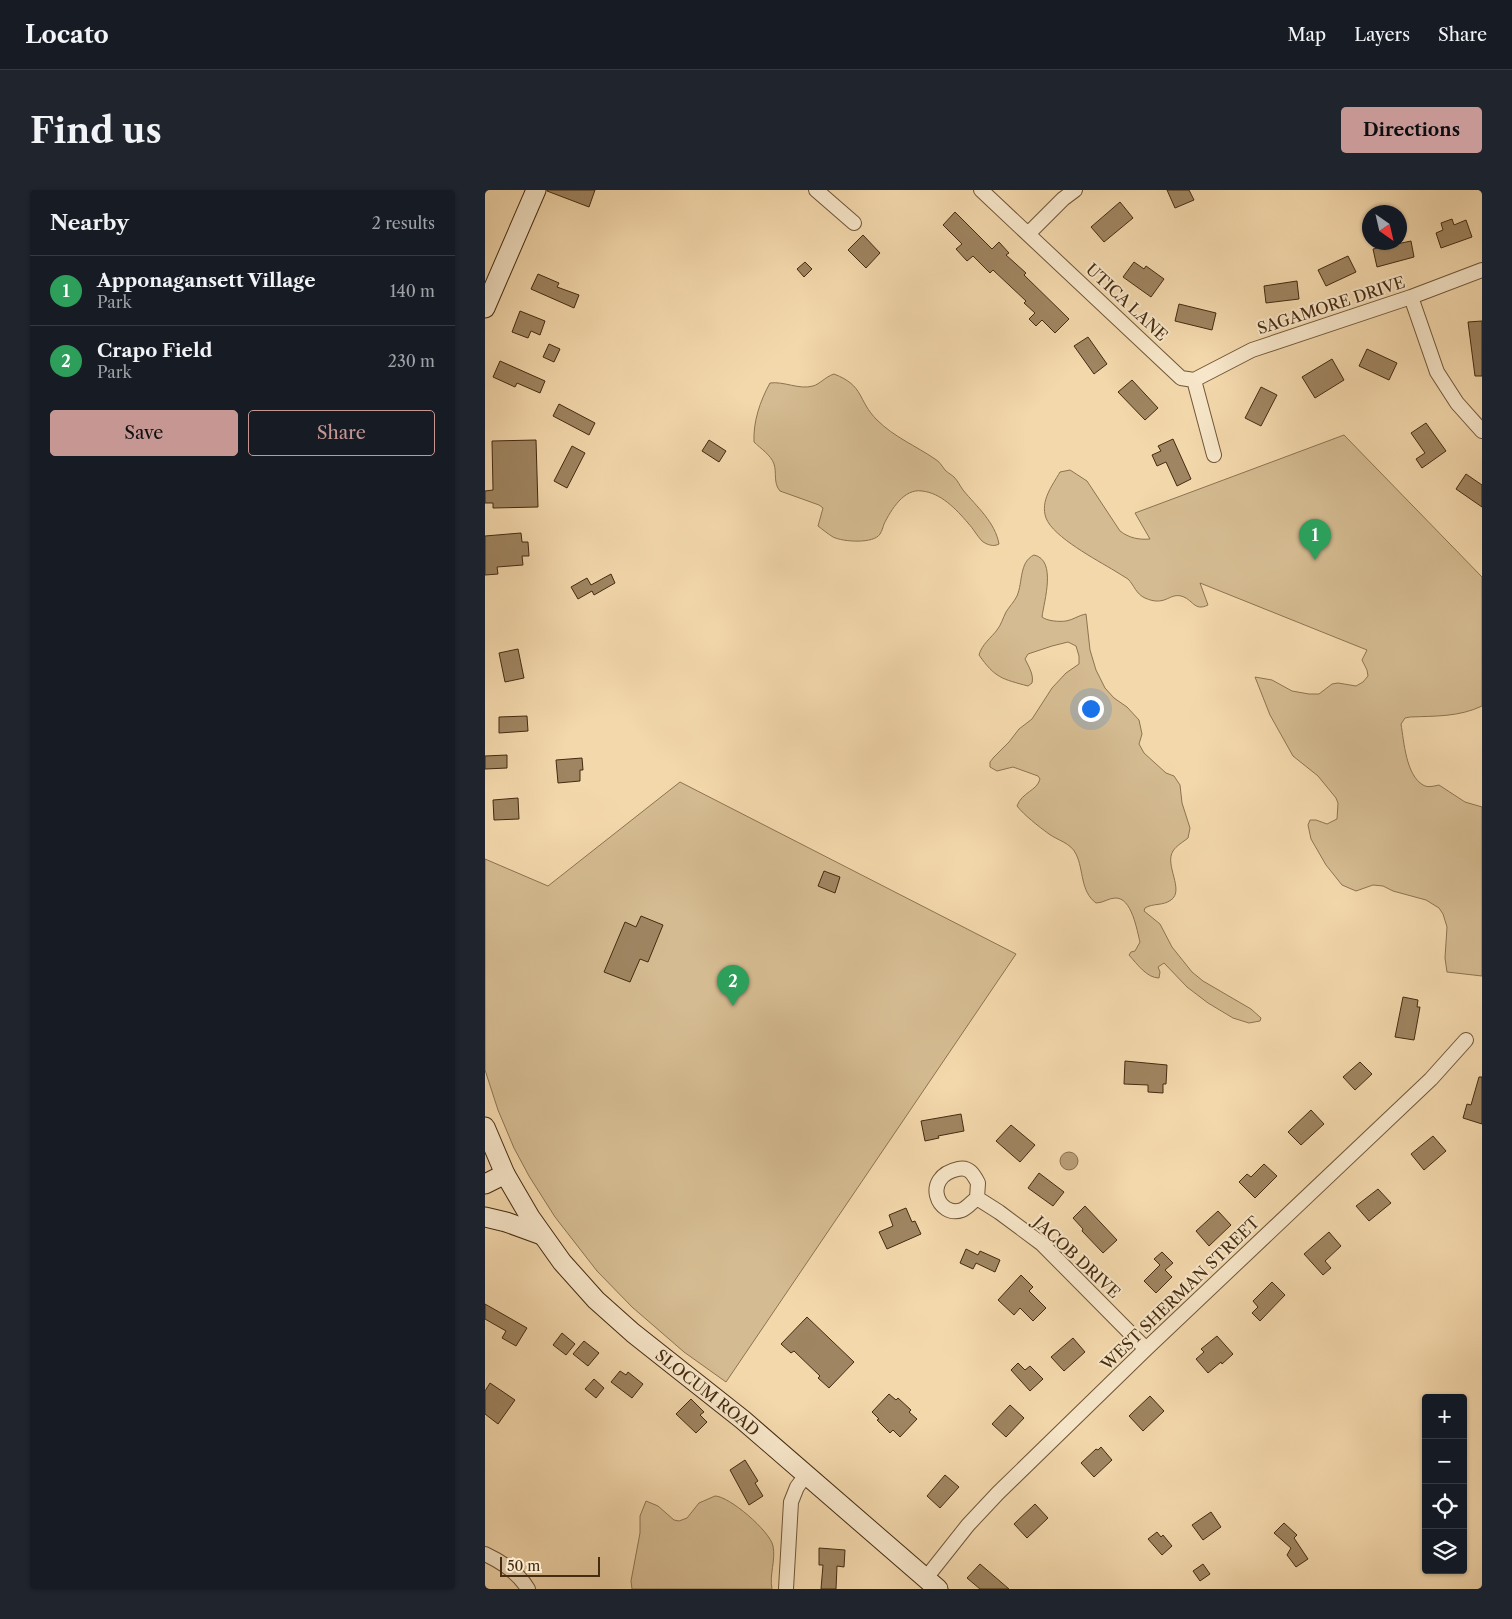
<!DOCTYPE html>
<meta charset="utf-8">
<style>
body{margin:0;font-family:"Libre Caslon Text",serif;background:#20242c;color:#f1f3f6}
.controls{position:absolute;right:15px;bottom:15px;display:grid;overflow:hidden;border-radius:5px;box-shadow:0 1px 4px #0004}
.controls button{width:45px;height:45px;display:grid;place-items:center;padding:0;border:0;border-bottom:1px solid #363941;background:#171b24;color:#f1f3f6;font:25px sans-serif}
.compass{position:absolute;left:877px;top:15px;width:45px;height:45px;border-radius:50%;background:#171b24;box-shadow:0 1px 4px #0004;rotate:146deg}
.scale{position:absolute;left:15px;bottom:12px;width:100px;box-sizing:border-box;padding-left:5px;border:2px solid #452b10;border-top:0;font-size:14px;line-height:18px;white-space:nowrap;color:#452b10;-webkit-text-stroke:4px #f7e6c9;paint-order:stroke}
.you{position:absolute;left:605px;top:518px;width:18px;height:18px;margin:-12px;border:4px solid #fff;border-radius:50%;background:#1a73e8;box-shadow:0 0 0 8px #1a73e833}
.badge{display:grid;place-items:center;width:32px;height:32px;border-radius:50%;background:#c59692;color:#fff;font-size:16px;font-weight:700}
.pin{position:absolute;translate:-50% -41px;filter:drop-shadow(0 1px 2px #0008)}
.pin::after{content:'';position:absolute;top:26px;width:18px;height:15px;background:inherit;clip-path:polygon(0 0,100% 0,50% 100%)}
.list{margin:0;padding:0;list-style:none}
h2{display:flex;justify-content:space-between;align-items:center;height:65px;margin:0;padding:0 20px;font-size:21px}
h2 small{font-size:16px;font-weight:400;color:#9ea1a6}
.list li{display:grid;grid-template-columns:32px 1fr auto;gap:15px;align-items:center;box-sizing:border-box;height:70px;padding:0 20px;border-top:1px solid #363941}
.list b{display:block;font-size:19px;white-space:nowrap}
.list p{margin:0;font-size:16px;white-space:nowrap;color:#9ea1a6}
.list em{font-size:16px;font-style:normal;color:#9ea1a6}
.actions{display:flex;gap:10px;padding:15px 20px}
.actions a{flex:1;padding:11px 0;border:1px solid #c59692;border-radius:5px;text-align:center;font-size:18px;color:#c59692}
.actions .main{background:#c59692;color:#111}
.icon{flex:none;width:28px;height:28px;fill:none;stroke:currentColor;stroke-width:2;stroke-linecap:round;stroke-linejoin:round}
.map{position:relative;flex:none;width:997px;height:1399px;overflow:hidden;border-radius:5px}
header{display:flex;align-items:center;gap:30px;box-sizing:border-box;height:70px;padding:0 25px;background:#171b24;border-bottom:1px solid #363941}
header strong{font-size:24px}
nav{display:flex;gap:28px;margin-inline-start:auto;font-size:18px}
.intro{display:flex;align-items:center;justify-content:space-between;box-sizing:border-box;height:120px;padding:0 30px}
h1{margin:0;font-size:35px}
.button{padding:12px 22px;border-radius:5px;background:#c59692;color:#111;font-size:18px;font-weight:700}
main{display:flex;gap:30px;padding:0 30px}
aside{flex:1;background:#171b24;border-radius:5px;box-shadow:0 1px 4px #0004}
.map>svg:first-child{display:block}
.green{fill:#d5bb91;stroke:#8d7350}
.water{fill:#b89d77;stroke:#8a6f4e}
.building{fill:#9f8561;stroke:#452b10}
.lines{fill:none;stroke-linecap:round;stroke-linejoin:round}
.street-casing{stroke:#705637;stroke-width:16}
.secondary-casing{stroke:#452b10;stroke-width:21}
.street{stroke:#f7e6c9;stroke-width:14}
.secondary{stroke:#f7e6c9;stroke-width:19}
.labels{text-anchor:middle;stroke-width:4;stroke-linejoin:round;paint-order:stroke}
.street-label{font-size:16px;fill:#452b10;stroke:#f7e6c9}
</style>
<header>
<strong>Locato</strong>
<nav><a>Map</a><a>Layers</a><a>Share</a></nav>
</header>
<div class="intro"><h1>Find us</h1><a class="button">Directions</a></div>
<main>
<aside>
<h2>Nearby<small>2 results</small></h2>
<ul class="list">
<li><span class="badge" style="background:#2e9e5b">1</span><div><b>Apponagansett Village</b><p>Park</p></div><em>140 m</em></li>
<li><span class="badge" style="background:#2e9e5b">2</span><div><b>Crapo Field</b><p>Park</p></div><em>230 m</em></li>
</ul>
<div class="actions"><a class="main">Save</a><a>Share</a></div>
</aside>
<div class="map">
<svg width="997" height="1399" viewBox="0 0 997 1399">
<rect width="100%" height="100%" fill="#f3d8ac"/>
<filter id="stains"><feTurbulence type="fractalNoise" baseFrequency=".004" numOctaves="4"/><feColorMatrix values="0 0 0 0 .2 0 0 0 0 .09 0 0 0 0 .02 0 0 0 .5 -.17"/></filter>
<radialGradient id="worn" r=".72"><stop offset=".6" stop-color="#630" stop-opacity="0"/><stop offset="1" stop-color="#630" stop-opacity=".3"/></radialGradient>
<path class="green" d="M349 184C380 196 372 210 392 230 409 247 431 256 450 269 454 271 457 276 460 280 463 283 467 285 469 287 473 291 475 296 478 300 492 317 510 332 514 354 509 357 502 355 497 351 492 346 488 338 483 333 471 319 456 303 437 301 419 298 406 320 399 334 398 337 397 341 395 344 389 354 358 352 348 347 343 344 337 339 333 336L338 318 334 315 295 301C288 293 292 283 289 274 286 265 275 258 269 252 268 232 275 211 285 193 299 191 314 200 328 196 335 194 340 187 349 184Z
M859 245 997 387V516C974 527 950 526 925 527L920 528 916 534C919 552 921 585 938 595 943 598 949 596 954 595L980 612 997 617V786L962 782 960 768 962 737 958 724 954 718 941 710 908 701 898 696 888 695 871 701 857 695 841 675 826 649 823 635 825 630H831L842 634 852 629 853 613 851 608 833 586 808 566 785 525 770 487 787 490 807 501 824 504H834L847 494 853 493 871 496 878 492 883 486 882 480 877 470 882 460 715 393 723 415C709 422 708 409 696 406 684 403 680 417 660 408 651 404 649 395 643 389 639 386 634 384 630 381 612 370 568 347 561 328 555 311 567 296 575 282L585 280 602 291 635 341C644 348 654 350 665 349L650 323Z
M549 365C572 370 559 411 557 427 562 431 574 432 581 431 588 430 594 425 601 424L605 460 611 480 620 498 629 508 642 517 654 530 657 544 654 554 659 563 681 583 689 586 695 595 697 613 705 638 703 648C698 652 691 656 688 661 679 675 700 700 686 710 678 716 668 713 660 718L659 721 675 734 687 757 707 782 718 791 766 819 776 828 775 831 764 833 748 828 723 813 702 797 679 773 673 777 675 782 674 788C662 788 652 774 644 765L646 762 650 761 655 752C652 741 647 707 630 708 624 708 618 713 611 713 595 701 599 680 591 664 586 653 572 650 564 644 553 636 539 625 532 616 537 602 552 601 555 589L553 586 528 577 512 581 505 577V572L509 567 524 552 534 539 547 529 567 498 581 483 594 474V466L591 456 583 452 567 456 543 464 540 469C544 477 549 485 547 493L543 496C517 489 510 488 494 465 497 454 506 448 512 440 516 435 518 428 521 422 524 417 529 412 532 406 538 392 534 372 549 365Z
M195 592 531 764 241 1192 199 1162 169 1136 147 1117 112 1081 70 1027 44 986 29 958 13 920 0 880V669L63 696Z
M230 1306C244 1306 285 1341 288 1356 291 1370 284 1385 287 1399H147L146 1391 155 1343V1326L161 1311 173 1316 189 1330 194 1331 202 1328 214 1313Z"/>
<path class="water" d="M575 971a9 9 0 1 1 18 0a9 9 0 1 1-18 0Z"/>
<path class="building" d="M62 0H110L104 17 62 1Z
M682 0H704L709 10 690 18Z
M635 12 648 28 619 52 606 37Z
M470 22 507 59 514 52 524 63 521 65 541 83 539 85 584 129 570 143 557 130 551 136 544 129 550 123 539 113 541 111 508 80 505 83 488 66 482 71 471 59 477 54 458 35Z
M967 29 969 35 981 30 987 47 956 58 951 43 958 40 956 33Z
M378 45 395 63 381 78 363 60Z
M926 51 929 67 892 77 888 59Z
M863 66 871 82 841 96 833 80Z
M320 72 327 79 319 87 312 79Z
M649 72 659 79 661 76 679 89 666 107 638 87Z
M53 84 74 93 72 97 94 105 89 118 46 99Z
M812 91 814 109 781 113 779 96Z
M694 114 731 123 727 140 690 131Z
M35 121 60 131 55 145 46 141 43 148 27 142Z
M997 131V186H990L983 132Z
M603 147 622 174 609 184 589 156Z
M64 154 75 159 69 172 58 167Z
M882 159 912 173 904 190 874 176Z
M847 169 859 190 830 208 817 187Z
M15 171 60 191 55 203 32 193 30 197 8 187Z
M647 190 673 218 660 230 633 202Z
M776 197 792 205 776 236 760 228Z
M74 214 110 233 104 245 68 226Z
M941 233 961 261 937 278 931 269 940 263 926 243Z
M688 249 706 289 692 296 681 272 672 276 667 265 676 261 673 256Z
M51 250 53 317 8 318V313H0V301L8 300 7 251Z
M224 250 241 261 234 272 217 261Z
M87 256 100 263 82 298 69 291Z
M981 284 997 295V317L971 299Z
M36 343 37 352H43L44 366H37L38 375 12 377 13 384 0 385V346Z
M126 384 130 393 109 405 107 401 93 409 86 397 102 388 106 395Z
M33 459 39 488 20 492 14 463Z
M42 526 43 541 14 543V527Z
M22 565V578L0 579V566Z
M97 568 98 580H95V591L73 593 71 570Z
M33 608 34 629 9 630 8 610Z
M339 681 355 687 350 703 333 696Z
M156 726 178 735 163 772 155 769 145 792 119 782 140 732 151 737Z
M918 807 933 810 932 817H935L929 850 910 847Z
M640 871 682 875 681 894H678V903L663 902V895L639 894Z
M875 872 887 884 870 900 858 887Z
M994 887H997V934L978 928 982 914 986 915Z
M826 920 839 934 816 955 803 942Z
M476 924 479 941 453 946 454 948 440 951 436 931Z
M526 935 550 955 535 972 511 951Z
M948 946 961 961 939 980 926 964Z
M779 974 792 986 770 1008 754 992 762 984 766 987Z
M554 983 579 1002 568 1016 543 998Z
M893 999 906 1013 884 1031 871 1016Z
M600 1016 632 1050 618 1063 597 1041 598 1039 588 1028Z
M421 1018 427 1032 430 1031 436 1044 402 1059 394 1042 408 1036 404 1025Z
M733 1021 746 1035 724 1056 711 1041Z
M844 1042 856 1056 840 1071 846 1078 838 1085 819 1064Z
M481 1059 493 1065 495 1061 515 1070 510 1082 491 1073 488 1079 475 1073Z
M677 1062 688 1073 680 1080 687 1087 671 1103 659 1091 675 1075 669 1069Z
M536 1085 548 1097 544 1101 561 1118 548 1131 535 1118 529 1125 513 1110Z
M787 1092 800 1105 775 1131 767 1123 773 1117 768 1111Z
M0 1114 42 1138 31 1156 17 1148 21 1141 0 1129Z
M322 1127 369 1172 344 1198 333 1188 335 1186 309 1161 306 1163 296 1154Z
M77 1143 90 1154 81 1165 68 1155Z
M732 1146 748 1164 737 1174 736 1172 723 1183 711 1169 719 1162 716 1159Z
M588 1148 600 1162 579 1181 566 1167Z
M99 1151 114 1163 103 1176 88 1164Z
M533 1173 540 1180 545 1176 558 1189 545 1201 526 1180Z
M135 1181 141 1185 143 1182 158 1194 147 1208 126 1192Z
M109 1189 119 1198 111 1208 100 1199Z
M5 1193 30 1210 13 1234 0 1224V1201Z
M404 1204 411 1210 413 1208 426 1220 424 1222 432 1229 415 1247 408 1240 405 1243 392 1230 394 1229 387 1222Z
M665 1206 679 1221 658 1241 644 1226Z
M206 1209 219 1222 215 1225 222 1232 211 1243 191 1224Z
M525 1215 539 1228 521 1247 507 1234Z
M616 1257 627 1270 609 1287 596 1273 611 1259 613 1260Z
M260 1270 273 1291 270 1293 278 1306 264 1315 245 1280Z
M460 1285 474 1297 455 1318 442 1306Z
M550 1314 563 1328 542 1348 529 1334Z
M726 1322 736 1337 718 1350 707 1335Z
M799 1333 812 1345 809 1348 823 1369 811 1377 802 1365 806 1358 789 1343Z
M672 1342 676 1347 678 1345 687 1356 677 1365 663 1349Z
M334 1358 360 1360 359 1377 352 1376 351 1399H336L338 1375H334Z
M495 1374 524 1399H495L482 1388Z
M718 1374 725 1384 715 1391 708 1381Z"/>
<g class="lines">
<defs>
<path id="street" d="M331 0 369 33
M496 0 696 188 709 190 729 265
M543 44 578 9 590 0
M926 107 952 182 972 213 997 241
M709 190 767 160 926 107 997 80
M492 1008 493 993C489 985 484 976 473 979 436 987 453 1029 477 1020 482 1018 487 1012 492 1008L514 1022 557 1054 661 1159
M0 1364C17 1372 33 1382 43 1399
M441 1388 483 1335 513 1303 661 1159 946 889 981 850
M301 1399 306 1312 312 1297 321 1285"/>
<g id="secondary">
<path d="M0 118 51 0"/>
<path id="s1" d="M0 937 20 984 45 1027 77 1072 111 1110 148 1143 258 1230 453 1399"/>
<path d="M0 994 20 984"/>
<path d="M0 1027 21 1032 57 1045"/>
</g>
</defs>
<use href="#street" class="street-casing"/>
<use href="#secondary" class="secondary-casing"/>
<use href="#street" class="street"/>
<use href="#secondary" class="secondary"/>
</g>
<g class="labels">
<g class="street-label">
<text transform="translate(642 112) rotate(43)" y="6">UTICA LANE</text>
<text transform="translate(846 115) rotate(-18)" y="6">SAGAMORE DRIVE</text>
<text transform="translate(592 1067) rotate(43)" y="6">JACOB DRIVE</text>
<text transform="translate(695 1103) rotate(-44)" y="6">WEST SHERMAN STREET</text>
<text dy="6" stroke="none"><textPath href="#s1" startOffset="352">SLOCUM ROAD</textPath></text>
</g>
</g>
<rect width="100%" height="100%" filter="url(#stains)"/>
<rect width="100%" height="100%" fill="url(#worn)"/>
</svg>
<div class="controls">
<button>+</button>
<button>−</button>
<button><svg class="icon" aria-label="locate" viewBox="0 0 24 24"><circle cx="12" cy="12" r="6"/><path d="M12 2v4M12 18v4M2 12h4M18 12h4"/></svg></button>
<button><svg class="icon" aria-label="layers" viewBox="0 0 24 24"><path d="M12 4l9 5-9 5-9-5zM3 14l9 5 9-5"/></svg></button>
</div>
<svg class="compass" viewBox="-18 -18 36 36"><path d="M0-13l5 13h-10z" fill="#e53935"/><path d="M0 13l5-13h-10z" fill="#9ea1a6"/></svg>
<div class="scale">50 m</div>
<div class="you"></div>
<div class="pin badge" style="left:830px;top:370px;background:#2e9e5b">1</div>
<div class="pin badge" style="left:248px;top:816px;background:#2e9e5b">2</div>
</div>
</main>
